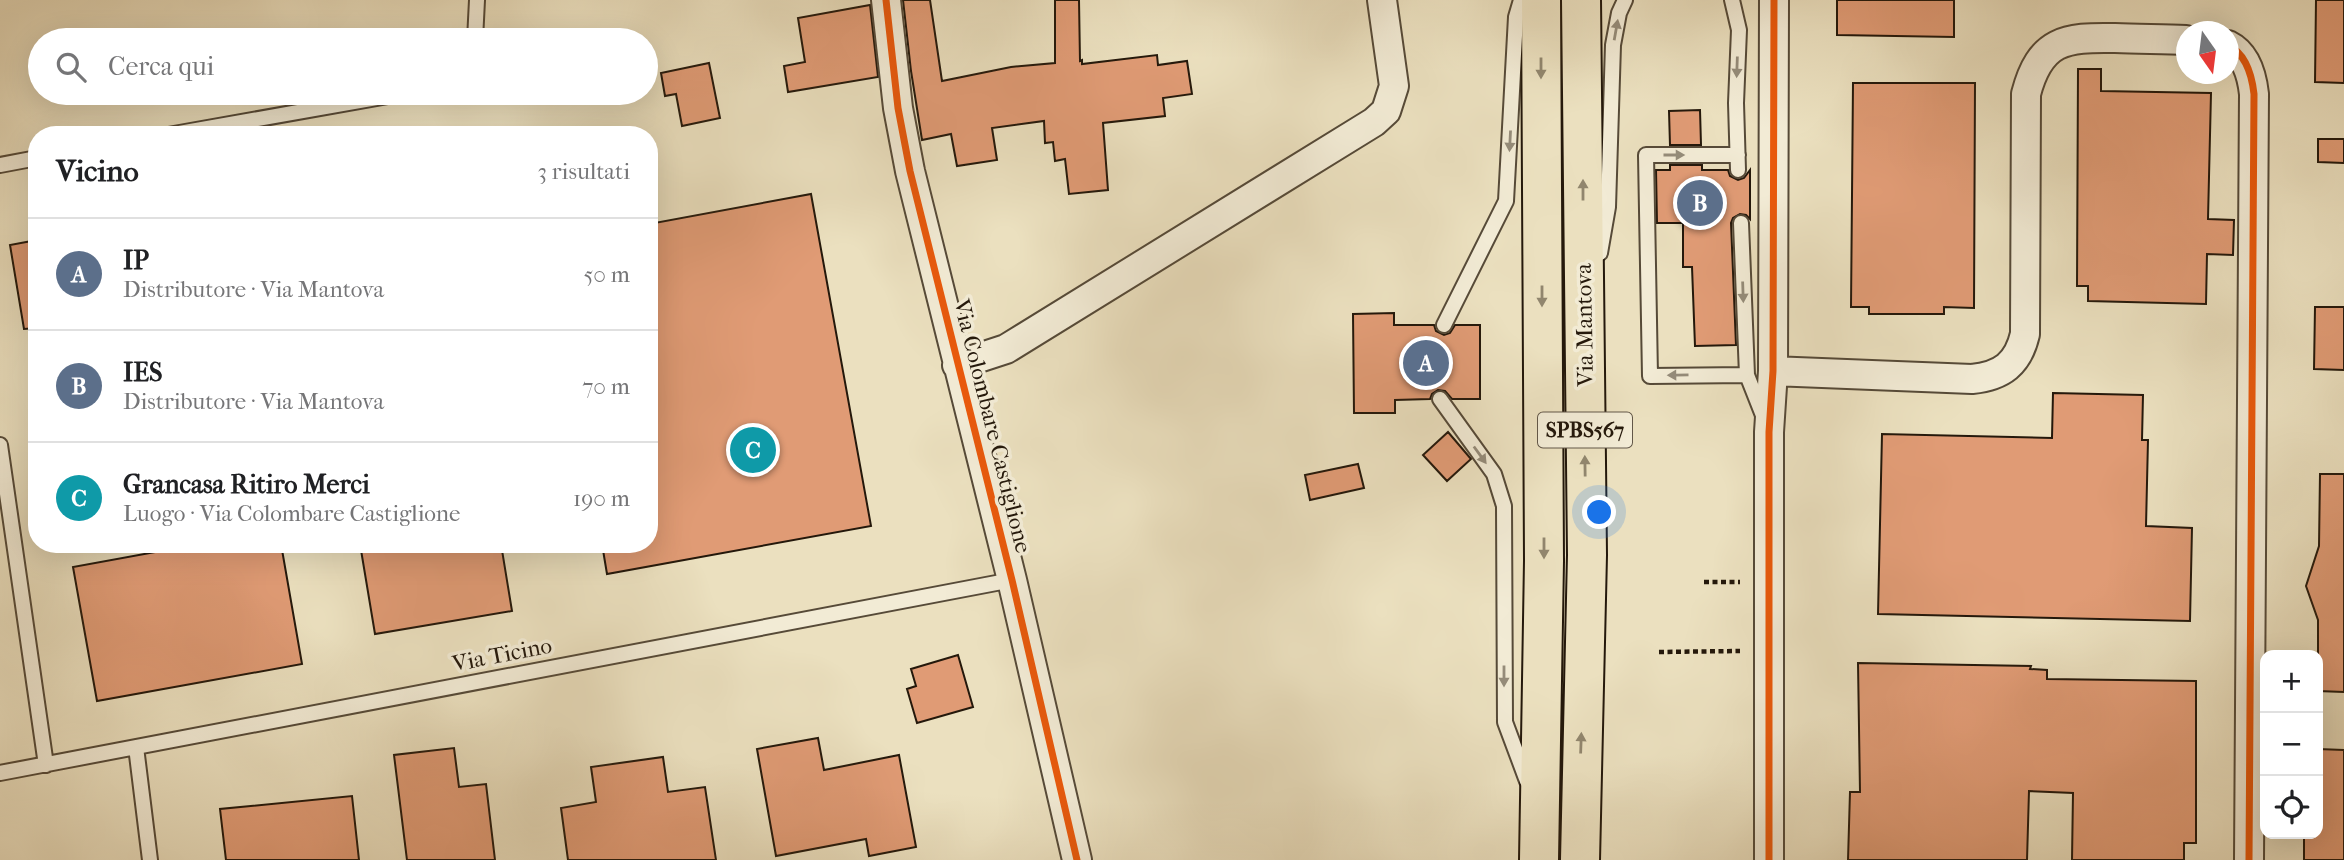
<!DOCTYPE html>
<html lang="it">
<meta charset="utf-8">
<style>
body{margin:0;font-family:"IM FELL French Canon",serif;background:#f6f6f6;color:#202124}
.controls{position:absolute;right:21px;bottom:21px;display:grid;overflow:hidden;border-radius:14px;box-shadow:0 7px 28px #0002}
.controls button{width:63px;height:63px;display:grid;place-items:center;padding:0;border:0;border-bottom:2px solid #e0e0e0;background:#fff;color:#202124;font:35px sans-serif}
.compass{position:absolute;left:2176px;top:21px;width:63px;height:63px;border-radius:50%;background:#fff;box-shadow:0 7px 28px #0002;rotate:166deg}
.you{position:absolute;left:1600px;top:513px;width:24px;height:24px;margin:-18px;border:5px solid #fff;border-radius:50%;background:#1a73e8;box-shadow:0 0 0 10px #1a73e833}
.badge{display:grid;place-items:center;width:46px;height:46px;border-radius:50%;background:#8f2418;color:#fff;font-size:23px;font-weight:700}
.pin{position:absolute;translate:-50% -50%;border:4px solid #fff;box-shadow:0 2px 7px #0006}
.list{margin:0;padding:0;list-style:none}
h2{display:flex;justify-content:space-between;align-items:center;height:91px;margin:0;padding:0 28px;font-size:30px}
h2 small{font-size:23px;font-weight:400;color:#757577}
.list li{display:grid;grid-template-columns:46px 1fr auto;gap:21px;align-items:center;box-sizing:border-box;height:112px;padding:0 28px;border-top:2px solid #e0e0e0}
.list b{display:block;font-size:26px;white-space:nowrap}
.list p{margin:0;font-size:23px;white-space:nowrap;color:#757577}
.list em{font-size:23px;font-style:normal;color:#757577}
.icon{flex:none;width:38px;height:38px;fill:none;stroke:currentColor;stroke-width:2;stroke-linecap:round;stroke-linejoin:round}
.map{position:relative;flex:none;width:2344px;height:860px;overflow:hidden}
.search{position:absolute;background:#fff;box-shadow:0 7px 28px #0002;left:28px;top:28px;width:630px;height:77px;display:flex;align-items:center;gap:18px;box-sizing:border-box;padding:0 24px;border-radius:38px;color:#757577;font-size:26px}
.panel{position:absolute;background:#fff;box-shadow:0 7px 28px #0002;left:28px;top:126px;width:630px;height:427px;border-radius:28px}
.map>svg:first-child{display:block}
.building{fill:#e09b75;stroke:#24180b;stroke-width:2}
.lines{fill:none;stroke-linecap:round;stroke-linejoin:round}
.lane-casing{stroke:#564a38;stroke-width:18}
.street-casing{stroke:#564a38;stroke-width:32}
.highway-casing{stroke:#24180b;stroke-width:42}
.path{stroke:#24180b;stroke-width:4.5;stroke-dasharray:5 3.5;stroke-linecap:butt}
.lane{stroke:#f2ebd5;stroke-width:14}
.street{stroke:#f2ebd5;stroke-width:28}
.highway{stroke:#ebe0bf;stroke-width:38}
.cycleway-casing{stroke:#f2ebd5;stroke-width:11}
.cycleway{stroke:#e8590c;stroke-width:7}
.oneway{fill:#958c7a}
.oneway2{fill:#91866e}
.labels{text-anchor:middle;stroke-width:7;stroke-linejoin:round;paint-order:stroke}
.shield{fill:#f2ebd5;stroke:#625748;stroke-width:2}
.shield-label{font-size:21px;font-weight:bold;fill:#24180b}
.street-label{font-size:23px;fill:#24180b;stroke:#f2ebd5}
</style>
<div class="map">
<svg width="2344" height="860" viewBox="0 0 2344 860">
<rect width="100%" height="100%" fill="#ebe0bf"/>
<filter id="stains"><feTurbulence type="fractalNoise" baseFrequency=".00286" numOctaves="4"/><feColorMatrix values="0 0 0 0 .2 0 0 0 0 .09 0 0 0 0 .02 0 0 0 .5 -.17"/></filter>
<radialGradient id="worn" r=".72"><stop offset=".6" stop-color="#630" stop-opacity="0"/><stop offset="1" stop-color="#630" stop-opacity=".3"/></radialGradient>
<path class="building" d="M903 0H930L942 81 1011 67 1055 63V0H1079L1080 61 1082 60V64L1157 55 1158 65 1187 61 1192 94 1163 98 1165 116 1103 123 1108 190 1069 194 1065 159 1055 161 1053 142 1045 143 1044 121 992 128 997 160 957 166 951 134 922 140 911 71Z
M1837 0H1954V37L1837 35Z
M2316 0H2344V83L2315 82Z
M870 5 878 77 788 92 784 66 805 62 798 18Z
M709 63 720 118 682 126 676 94 665 96 661 73Z
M2078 69H2101V91L2211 93 2208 219 2234 220 2233 255 2207 254 2206 304 2088 301V286H2077Z
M1853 83H1975L1974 308 1944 307V314H1869V307H1851Z
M1700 110 1701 145H1670L1669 111Z
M2318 139H2344V163L2318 162Z
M1670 165H1702V170H1728L1730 176 1738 180 1744 178 1750 170V219L1746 215 1740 214 1733 218 1731 223 1736 345 1695 346 1692 267H1683V223H1657L1656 170H1670Z
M811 194 871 526 607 574 602 544H649V224Z
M37 240V328L24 329 10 245Z
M2315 307H2344V370L2314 369Z
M1394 313V325H1434L1436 331 1444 335 1450 333 1455 325H1480V399H1452L1445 391 1438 390 1432 394 1430 399 1395 400V413H1354L1353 314Z
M2053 393 2143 395 2142 440H2148L2146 526 2192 528 2190 621 1878 614 1882 434 2052 438Z
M1448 432 1471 459 1447 481 1423 455Z
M1358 464 1364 488 1310 500 1305 475Z
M2320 474H2344V692L2318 691V620L2306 586 2319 546Z
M199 544H281L302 664 97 701 73 567Z
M360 544H501L512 611 375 634Z
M958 655 973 707 917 723 907 689 916 686 911 669Z
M1858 663 2031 666 2030 669 2047 670V679L2196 681V843H2184V860H2072L2073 793 2029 791 2027 860H1848L1850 792H1860Z
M818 738 824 770 899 755 916 847 869 856 866 839 776 856 757 749Z
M454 748 459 787 486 784 495 860H407L394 755Z
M2318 749 2344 750V860H2304V834H2318Z
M663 757 668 792 705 787 716 860H568L561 808 596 802 591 767Z
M352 796 359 860H226L220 809Z"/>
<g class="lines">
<defs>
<path id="lane" d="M1732 0 1739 30 1736 103 1738 170
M475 40 477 0
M168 135 405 93
M1738 155H1646L1650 376 1747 375
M0 165 37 158
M1741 223 1747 375 1764 418
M1600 253 1608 207 1613 45 1619 13 1625 0
M1444 325 1506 201 1516 17 1521 0
M1440 399 1494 474 1504 506 1505 722 1527 781
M0 445 46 765
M136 747 150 860
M0 773 1012 580"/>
<path id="street" d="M886 0 898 108 910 171 1012 580 1077 860
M2228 45C2246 54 2252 76 2254 94L2249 860
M957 365 1006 349 1374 122 1386 111 1394 86 1382 0
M1773 371 1972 379C2002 376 2018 364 2025 334L2026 94C2040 40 2065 37 2115 38 2139 39 2163 39 2186 40
M1769 860V432L1773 371 1774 0"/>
<path id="highway" d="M1539 860 1544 561 1541 0
M1580 860 1587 555 1581 0"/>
</defs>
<use href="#lane" class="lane-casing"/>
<use href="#street" class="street-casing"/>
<use href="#highway" class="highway-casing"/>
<path class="path" d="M1704 582H1740
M1659 652 1740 651"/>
<use href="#lane" class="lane"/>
<use href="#street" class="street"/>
<use href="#highway" class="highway"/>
<defs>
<path id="cycleway" d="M886 0 898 108 910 171 1012 580 1077 860
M2228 45C2246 54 2252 76 2254 94L2249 860
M1769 860V432L1773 371 1774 0"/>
</defs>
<use href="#cycleway" class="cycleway-casing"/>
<use href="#cycleway" class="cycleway"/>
</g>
<defs><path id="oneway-solid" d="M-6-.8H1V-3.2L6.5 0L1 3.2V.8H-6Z" transform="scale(1.75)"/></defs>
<g class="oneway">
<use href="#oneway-solid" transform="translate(1616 30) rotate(-80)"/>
<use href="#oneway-solid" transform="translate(1737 67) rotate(92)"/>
<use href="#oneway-solid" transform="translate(1510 141) rotate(93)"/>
<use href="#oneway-solid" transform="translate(1674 155)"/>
<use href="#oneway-solid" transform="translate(1743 292) rotate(88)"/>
<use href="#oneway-solid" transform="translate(1678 375) rotate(179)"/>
<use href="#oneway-solid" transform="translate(1480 455) rotate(54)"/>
<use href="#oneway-solid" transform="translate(1504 676) rotate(90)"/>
</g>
<g class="oneway2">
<use href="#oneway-solid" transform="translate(1541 68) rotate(90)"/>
<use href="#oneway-solid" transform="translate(1583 190) rotate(-90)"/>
<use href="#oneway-solid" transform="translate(1542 296) rotate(90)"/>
<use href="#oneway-solid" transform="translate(1585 466) rotate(-91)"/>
<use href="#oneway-solid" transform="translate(1544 548) rotate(90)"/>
<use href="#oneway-solid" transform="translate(1581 743) rotate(-88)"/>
</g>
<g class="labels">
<rect class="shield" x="1538" y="412.5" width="94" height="35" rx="5"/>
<g class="shield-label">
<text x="1585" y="437">SPBS567</text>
</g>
<g class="street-label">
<text transform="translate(1584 325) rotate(-91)" y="8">Via Mantova</text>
<text transform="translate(993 426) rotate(76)" y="8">Via Colombare Castiglione</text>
<text transform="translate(502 654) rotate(-11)" y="8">Via Ticino</text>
</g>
</g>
<rect width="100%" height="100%" filter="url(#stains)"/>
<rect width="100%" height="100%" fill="url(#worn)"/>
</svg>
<div class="controls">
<button>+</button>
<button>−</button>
<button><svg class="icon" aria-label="locate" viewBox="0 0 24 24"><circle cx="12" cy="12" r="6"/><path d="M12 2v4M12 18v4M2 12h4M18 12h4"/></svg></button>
</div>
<svg class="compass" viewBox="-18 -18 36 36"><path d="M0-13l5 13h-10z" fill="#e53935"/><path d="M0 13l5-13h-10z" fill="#757577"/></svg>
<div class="you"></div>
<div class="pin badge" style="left:1426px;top:363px;background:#5c6f8a">A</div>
<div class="pin badge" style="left:1700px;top:203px;background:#5c6f8a">B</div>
<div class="pin badge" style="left:753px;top:450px;background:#0f9aa8">C</div>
<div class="search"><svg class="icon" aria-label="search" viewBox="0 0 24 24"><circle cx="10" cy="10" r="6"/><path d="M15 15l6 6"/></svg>Cerca qui</div>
<section class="panel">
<h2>Vicino<small>3 risultati</small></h2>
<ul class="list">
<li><span class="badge" style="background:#5c6f8a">A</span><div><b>IP</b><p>Distributore · Via Mantova</p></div><em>50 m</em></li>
<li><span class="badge" style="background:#5c6f8a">B</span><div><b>IES</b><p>Distributore · Via Mantova</p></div><em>70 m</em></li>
<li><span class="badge" style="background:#0f9aa8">C</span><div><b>Grancasa Ritiro Merci</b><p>Luogo · Via Colombare Castiglione</p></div><em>190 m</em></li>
</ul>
</section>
</div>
